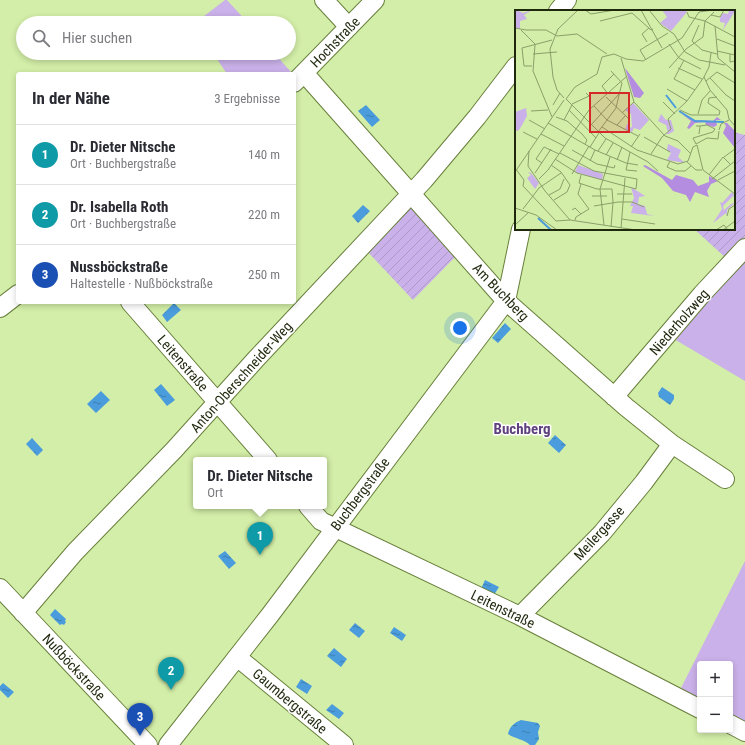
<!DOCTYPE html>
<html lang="de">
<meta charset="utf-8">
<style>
body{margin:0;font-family:"Roboto Condensed",sans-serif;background:#f7f7f7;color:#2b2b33}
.controls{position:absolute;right:12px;bottom:12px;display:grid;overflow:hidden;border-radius:4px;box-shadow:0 2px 6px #0003}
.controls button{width:36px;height:36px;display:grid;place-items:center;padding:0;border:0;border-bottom:1px solid #e1e1e2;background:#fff;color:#2b2b33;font:20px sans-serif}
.you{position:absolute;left:460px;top:328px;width:14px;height:14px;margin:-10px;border:3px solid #fff;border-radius:50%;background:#1a73e8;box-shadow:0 0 0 6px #1a73e833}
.badge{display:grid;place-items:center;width:26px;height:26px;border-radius:50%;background:#ea580c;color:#fff;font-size:13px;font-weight:700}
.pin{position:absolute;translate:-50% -33px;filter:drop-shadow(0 1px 2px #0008)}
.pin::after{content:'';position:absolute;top:21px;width:14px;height:12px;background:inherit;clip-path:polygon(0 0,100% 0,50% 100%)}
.popup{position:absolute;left:193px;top:457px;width:134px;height:52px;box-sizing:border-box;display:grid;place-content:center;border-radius:4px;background:#fff;filter:drop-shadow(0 1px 3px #0005);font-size:13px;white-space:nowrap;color:#7c7c81}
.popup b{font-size:15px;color:#2b2b33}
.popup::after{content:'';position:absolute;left:50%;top:100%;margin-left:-8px;border:8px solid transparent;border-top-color:#fff}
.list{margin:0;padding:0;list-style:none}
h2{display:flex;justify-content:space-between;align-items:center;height:52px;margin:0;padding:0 16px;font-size:17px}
h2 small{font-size:13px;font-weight:400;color:#7c7c81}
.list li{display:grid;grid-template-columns:26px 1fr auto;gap:12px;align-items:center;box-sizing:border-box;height:60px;padding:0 16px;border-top:1px solid #e1e1e2}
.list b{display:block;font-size:15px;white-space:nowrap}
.list p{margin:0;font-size:13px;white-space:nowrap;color:#7c7c81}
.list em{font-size:13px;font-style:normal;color:#7c7c81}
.icon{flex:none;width:22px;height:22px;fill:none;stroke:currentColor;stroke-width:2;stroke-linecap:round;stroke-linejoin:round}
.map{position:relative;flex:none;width:745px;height:745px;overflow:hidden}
.search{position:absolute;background:#fff;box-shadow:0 2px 6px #0003;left:16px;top:16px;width:280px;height:44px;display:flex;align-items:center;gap:10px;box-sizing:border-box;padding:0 14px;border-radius:22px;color:#7c7c81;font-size:15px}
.panel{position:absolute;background:#fff;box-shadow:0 2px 6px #0003;left:16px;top:72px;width:280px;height:232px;border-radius:4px}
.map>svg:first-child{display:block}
.grass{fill:#cab1e9}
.garden{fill:url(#garden-furrows)}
.water{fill:url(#water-ripples)}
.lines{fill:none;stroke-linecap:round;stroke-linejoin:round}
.minor-casing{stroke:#687f3c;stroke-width:20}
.minor{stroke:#fff;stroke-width:18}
.labels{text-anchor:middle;stroke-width:3;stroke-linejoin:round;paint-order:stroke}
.street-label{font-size:14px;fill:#1f280d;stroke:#fff}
.neighbourhood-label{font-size:15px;font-weight:bold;fill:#5e417d;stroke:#fff}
.inset-river{fill:none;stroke:#4a9cdc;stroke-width:2}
.inset-road{fill:none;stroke:#8b9f6a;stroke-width:1}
.view{fill:#d62828;fill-opacity:0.15;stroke:#d62828;stroke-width:2}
.inset-edge{fill:none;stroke:#1f280d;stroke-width:2}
</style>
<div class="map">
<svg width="745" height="745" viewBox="0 0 745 745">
<defs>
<pattern id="garden-furrows" width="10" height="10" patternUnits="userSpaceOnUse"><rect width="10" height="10" fill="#cab1e9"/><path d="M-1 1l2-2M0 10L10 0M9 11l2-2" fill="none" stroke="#ad98c7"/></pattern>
<pattern id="water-ripples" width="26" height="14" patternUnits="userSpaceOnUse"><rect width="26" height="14" fill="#4a9cdc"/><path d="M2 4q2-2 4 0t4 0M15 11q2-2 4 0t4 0" fill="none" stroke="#3d7fb1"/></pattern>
</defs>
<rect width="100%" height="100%" fill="#d3eea8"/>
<path class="grass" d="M225 0H227L248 23H195Z
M213 53H274L291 72 289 74H227Z
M745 255V381L674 339Z
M745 561V726L730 718V664H700V703L679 692Z"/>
<path class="garden" d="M734 132 745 135V237L726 258 694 229H734Z
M412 205 458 254 413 300 366 250Z"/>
<path class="water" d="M366 105 380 120 372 127 358 111Z
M363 205 370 211 358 223 352 216Z
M174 303 181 310 167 322 162 315Z
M505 323 511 329 498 343 492 338Z
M161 384 175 400 167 406 154 390Z
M662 387 674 395V399L670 405 659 397 658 393Z
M101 391 110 400 96 413 87 404Z
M555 435 566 445 559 453 548 443Z
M32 438 43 450 37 456 26 444Z
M225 551 236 563 229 569 218 556Z
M485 580 499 587 494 595 481 589Z
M55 609 66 619 65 621 66 622 64 625 62 624 60 625 50 615Z
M355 623 365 631 359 638 349 630Z
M394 627 406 635 402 641 390 633Z
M334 648 347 659 341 667 327 656Z
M301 679 312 686 307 694 296 687Z
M3 683 14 692 8 698 0 690V686Z
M332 704 344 713 339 719 326 710Z
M521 720 538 723 540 726 538 732 539 739 535 745H530C524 739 515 739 508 734 509 727 515 722 521 720Z"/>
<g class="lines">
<defs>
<path id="minor" d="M324 0 349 27
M558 11 567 0
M305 74 506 301 626 407 672 444 725 479
M294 83 375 0
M130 302 268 460
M0 308 18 294
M614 397 702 294 745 248
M308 506 321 521 520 616 700 709
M0 588 148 745
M23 613 75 552 174 450 256 359 424 180 477 117 516 66
M520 616 602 533 644 482 672 444
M237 657 344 745
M730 724 745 732
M168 745 270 615 506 301 521 229"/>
</defs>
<use href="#minor" class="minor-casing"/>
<use href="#minor" class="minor"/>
</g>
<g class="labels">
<g class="street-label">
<text transform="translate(335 42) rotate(-46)" y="5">Hochstraße</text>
<text transform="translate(501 292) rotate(46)" y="5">Am Buchberg</text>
<text transform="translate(679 322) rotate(-49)" y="5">Niederholzweg</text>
<text transform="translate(183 363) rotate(49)" y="5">Leitenstraße</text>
<text transform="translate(241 377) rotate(-48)" y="5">Anton-Oberschneider-Weg</text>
<text transform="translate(360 494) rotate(-53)" y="5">Buchbergstraße</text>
<text transform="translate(599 533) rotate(-48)" y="5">Meilergasse</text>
<text transform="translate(503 609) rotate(26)" y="5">Leitenstraße</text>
<text transform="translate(74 667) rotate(47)" y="5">Nußböckstraße</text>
<text transform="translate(290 701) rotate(40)" y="5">Gaumbergstraße</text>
</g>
<g class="neighbourhood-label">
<text x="522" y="434">Buchberg</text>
</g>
</g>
<g transform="translate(515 10)">
<rect width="220" height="220" fill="#d3eea8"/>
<path d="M1 0 8 3 17 0 9 5 12 9 22 6 5 11V19L1 18ZM118 93 134 110 125 120 119 118 117 122 110 119 114 111V118L117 117 116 104 110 100ZM146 104 151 110H156L159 121 154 124H151L153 122 151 115 143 111ZM116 177 130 186 124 187 123 194 130 196 132 204 139 206 116 203 118 196H115L119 188ZM217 182 220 187 218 186 208 196 209 200 216 194 220 193 212 200V206L211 203 198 213 207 199 205 192 207 193Z" fill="#cab1e9"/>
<path d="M110 58 129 83 125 88 119 87ZM167 104 179 110 198 111 202 107 206 110H201L202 115 199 117 191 115 190 112 180 113 174 119 172 118 176 111ZM209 113H212L220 121V138L208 123 211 116ZM130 155 157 170 161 165 178 170 183 176 194 172V166L203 171 196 174 192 181 194 187 180 182 175 192 171 185 158 181 147 168 128 156Z" fill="#b48ce0"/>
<path d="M11 98 12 106 6 117 3 121 0 120V102ZM13 162 16 163 24 173 20 179 12 168 16 165Z" fill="#cab1e9"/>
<path d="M147 0H170L172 2 156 21 145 13 152 7ZM214 0 220 1 208 20 210 13 205 12V8L208 3 213 4ZM153 134 166 140 163 147 170 153 152 150 156 143 152 140ZM63 155 88 164 87 170 60 162Z" fill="#cab1e9"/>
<path class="inset-river" d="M151 85 161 98M164 101 180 111 209 112M23 208 36 220"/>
<path class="inset-road" d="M70 0 76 4 100 0M126 0 147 38M134 0 147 16 159 24 170 42 184 50 210 55M172 2 174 7 190 11 220 27M196 5 205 7 209 0M85 11 117 3 136 20 138 19M184 15 177 31 187 40 202 44M200 16 203 48 220 62M0 18 11 20H31L42 26 62 24 92 44M6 20 20 34M202 29 220 36M132 32 127 24 134 18M154 34 164 48M20 35 18 61 37 107M202 41 220 45M18 44 42 42M215 44V52L220 51M106 48 119 92 150 126 163 131 176 144M164 48 186 59M131 50 125 40 153 23M169 50 159 69 180 80M17 56H9L7 38 37 30M154 58 171 39 188 27 190 11 199 2M163 58 187 69M189 67 195 80 212 100 214 109 220 116M195 68 211 85 220 91M191 71 202 62 220 73M152 79 172 91M93 84 87 76 99 64M91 87 113 108M49 88 42 80 38 67 35 39 43 19 63 0M51 89 60 77 82 64 87 47 99 44 111 49 128 51 167 28 184 2 198 0M51 89 90 128 133 152 143 161M148 92 160 104M57 94 74 86 71 83M38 95 45 83M79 96 92 110 123 126M54 100 81 128M165 100 176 105H204L205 101 193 93 194 88 202 87M16 101 33 100M107 103 119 92M183 104 187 90 195 81M41 107 52 111 67 124 72 130 70 134M14 110 30 119M49 110 57 95M33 113 80 140 111 153 123 155M76 115 104 84M102 115 110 106M181 116H185L184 124M87 117 122 140 163 154 173 151 178 137 182 135 188 160 220 184M204 120 206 114 214 110M8 122 22 129M83 122 101 98 104 85 107 73 96 61M26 124 49 136M129 127 155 142M181 134 178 128 198 122 200 119 192 115 185 116M181 134 192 128 203 129 204 121M75 137 84 123M116 137 125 124M57 140 82 154 99 158 100 155M14 141 13 156 30 181 55 210M83 141 91 129M115 142 111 160 122 161M136 144 147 127 156 119 153 109 172 91 189 67 194 57 196 43M91 145 98 133M209 147 220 139M40 149 62 163 121 179 122 169 79 161 45 143M102 150 107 137M75 151 80 140M155 151 152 157 161 161H170L176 156M172 152 181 160H187M27 153 21 149 29 137 44 144M36 155 46 162 55 175 52 182 39 190M0 158 9 170 8 176M0 162 49 90M20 163 36 139M57 164 74 136M66 165 64 173 82 179H97L98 192M194 165 208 147 215 154M24 169 33 160 74 100 112 66M197 169 220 151M203 170 220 161M8 176 41 211 55 210 121 220M102 184H117M34 185 45 179 49 169M77 186H92M79 196 103 192H117L129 197M0 198 21 205 42 220M8 199 24 178 46 163M57 200 60 198 66 204M212 206 214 199 220 195M107 209 140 214M60 210 61 207 74 199 63 184 66 174M0 215 14 202M89 215 85 179 95 147M96 217 98 192M106 218 110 168M201 220 209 215 213 220M208 220 220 211"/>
<path class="view" d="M75 83H114V122H75Z"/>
<rect width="220" height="220" class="inset-edge"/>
</g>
</svg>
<div class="controls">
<button>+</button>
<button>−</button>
</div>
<div class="you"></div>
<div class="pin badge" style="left:260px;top:555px;background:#0f9aa8">1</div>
<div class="popup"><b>Dr. Dieter Nitsche</b>Ort</div>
<div class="pin badge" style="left:171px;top:690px;background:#0f9aa8">2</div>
<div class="pin badge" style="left:140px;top:736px;background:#1a4fb4">3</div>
<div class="search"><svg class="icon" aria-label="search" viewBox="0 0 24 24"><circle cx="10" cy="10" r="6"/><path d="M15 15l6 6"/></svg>Hier suchen</div>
<section class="panel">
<h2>In der Nähe<small>3 Ergebnisse</small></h2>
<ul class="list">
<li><span class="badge" style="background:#0f9aa8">1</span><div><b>Dr. Dieter Nitsche</b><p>Ort · Buchbergstraße</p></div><em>140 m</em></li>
<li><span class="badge" style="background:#0f9aa8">2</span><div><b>Dr. Isabella Roth</b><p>Ort · Buchbergstraße</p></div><em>220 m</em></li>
<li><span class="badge" style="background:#1a4fb4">3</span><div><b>Nussböckstraße</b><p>Haltestelle · Nußböckstraße</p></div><em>250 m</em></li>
</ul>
</section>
</div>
